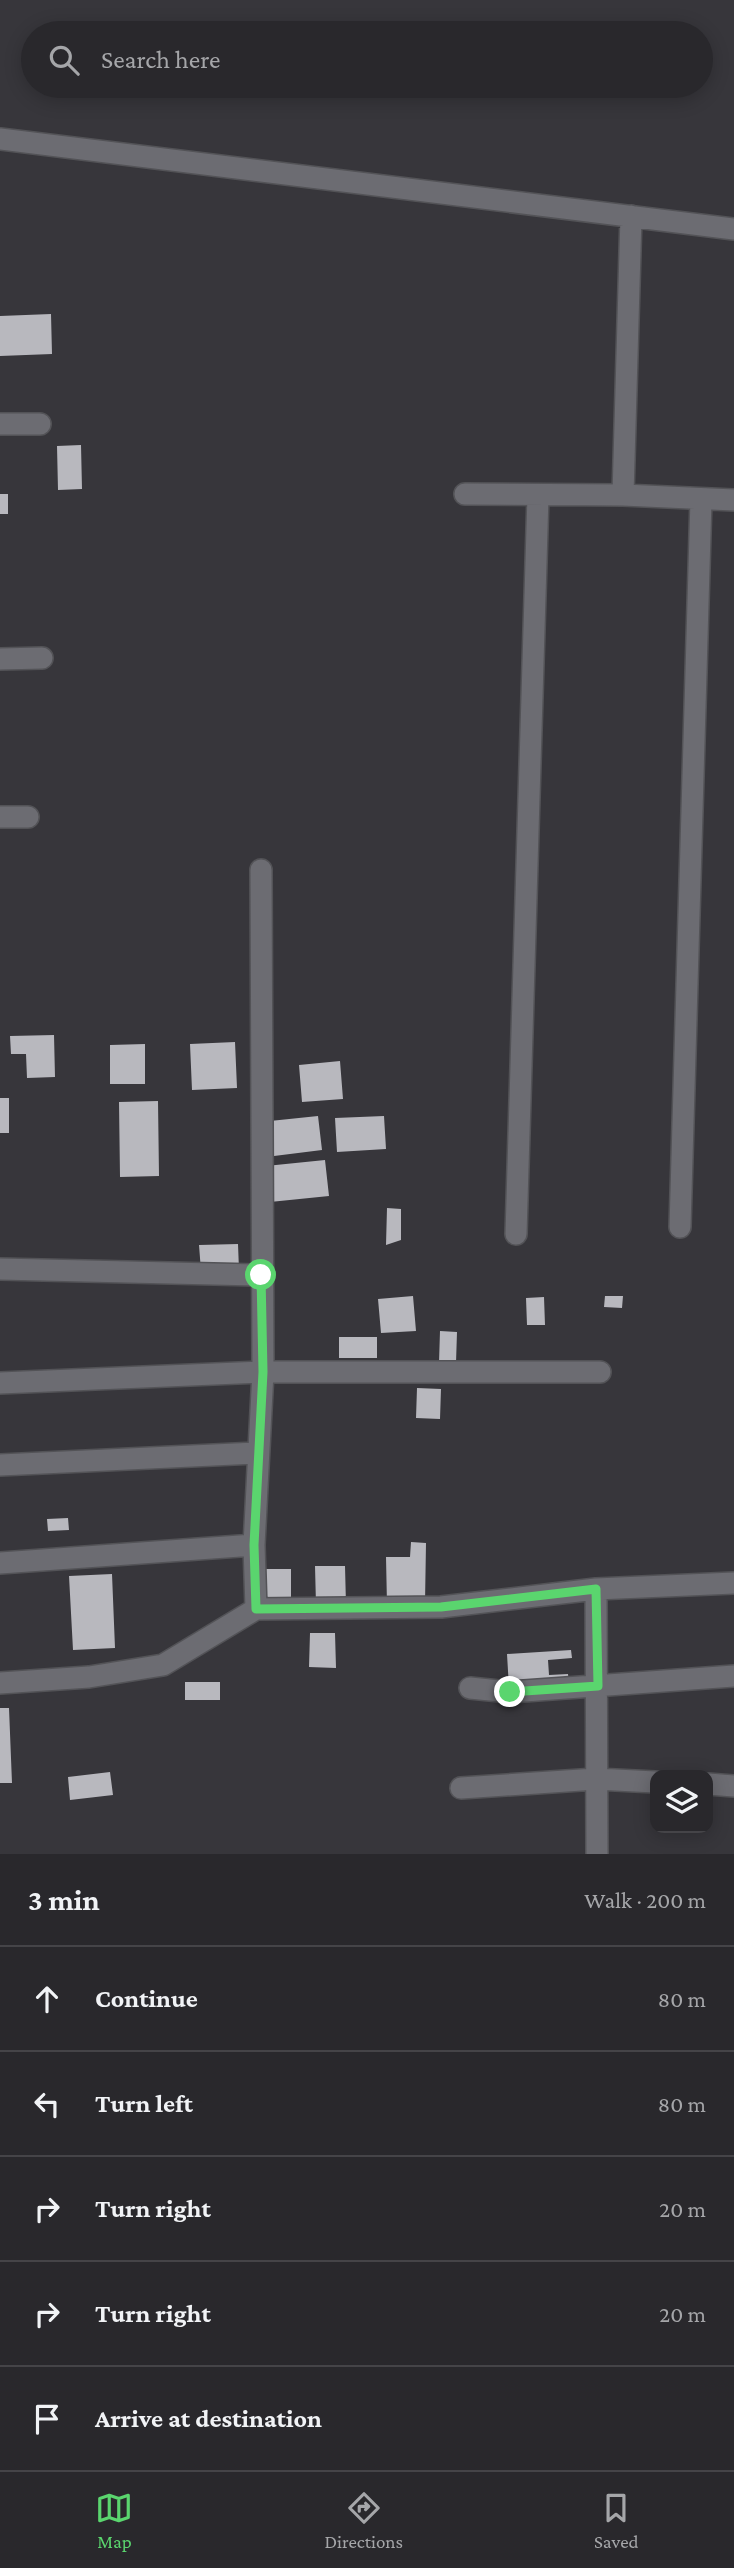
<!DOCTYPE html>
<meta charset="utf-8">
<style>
body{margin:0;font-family:"Crimson Pro",serif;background:#353438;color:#f1f3f6}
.controls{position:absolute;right:21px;bottom:21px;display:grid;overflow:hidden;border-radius:14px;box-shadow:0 4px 18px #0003}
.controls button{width:63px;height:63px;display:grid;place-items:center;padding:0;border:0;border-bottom:2px solid #454448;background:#29282c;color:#f1f3f6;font:35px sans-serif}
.stop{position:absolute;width:21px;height:21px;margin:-16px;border:5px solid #5ad56e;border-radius:50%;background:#fff}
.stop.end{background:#5ad56e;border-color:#fff;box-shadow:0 2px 7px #0008}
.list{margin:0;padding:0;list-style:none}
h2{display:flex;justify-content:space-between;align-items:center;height:91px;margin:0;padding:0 28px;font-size:30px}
h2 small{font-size:23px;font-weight:400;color:#a5a6a9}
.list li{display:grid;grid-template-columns:46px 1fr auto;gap:21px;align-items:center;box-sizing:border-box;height:105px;padding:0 28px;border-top:2px solid #454448}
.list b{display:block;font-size:26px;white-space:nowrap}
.list em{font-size:23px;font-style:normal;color:#a5a6a9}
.icon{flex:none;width:38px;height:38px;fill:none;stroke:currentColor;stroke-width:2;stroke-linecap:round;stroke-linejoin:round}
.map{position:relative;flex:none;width:734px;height:1854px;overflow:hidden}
.search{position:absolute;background:#29282c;box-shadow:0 4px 18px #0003;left:21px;right:21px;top:21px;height:77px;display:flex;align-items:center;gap:18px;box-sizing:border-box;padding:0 24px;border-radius:38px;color:#a5a6a9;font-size:26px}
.sheet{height:616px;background:#29282c}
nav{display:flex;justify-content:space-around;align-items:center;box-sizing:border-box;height:98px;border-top:2px solid #454448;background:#29282c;font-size:19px;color:#a5a6a9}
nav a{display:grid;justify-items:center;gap:4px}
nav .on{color:#5ad56e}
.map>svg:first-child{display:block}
.building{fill:#b8b8be}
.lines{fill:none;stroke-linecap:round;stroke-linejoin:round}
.minor-casing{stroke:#535357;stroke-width:24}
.minor{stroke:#6c6c72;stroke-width:21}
.route{stroke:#5ad56e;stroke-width:9}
</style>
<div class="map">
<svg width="734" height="1854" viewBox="0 0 734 1854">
<rect width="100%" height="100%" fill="#37363b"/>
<path class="building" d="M51 314 52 354 0 356V316Z
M81 445 82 489 58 490 57 446Z
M0 494H8V514H0Z
M54 1035 55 1077 27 1078 26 1054H11L10 1036Z
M235 1042 237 1088 192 1090 190 1044Z
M145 1044V1084H110V1045Z
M340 1061 343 1099 302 1102 299 1065Z
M0 1098H9V1133H0Z
M158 1101 159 1176 120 1177 119 1102Z
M318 1116 322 1150 274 1156 270 1121Z
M384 1116 386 1149 337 1152 335 1118Z
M325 1160 329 1196 270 1202 266 1166Z
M387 1208 401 1209V1240L386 1245Z
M238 1244 239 1270 201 1271 199 1245Z
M413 1296 416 1331 381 1333 378 1299Z
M605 1296H623L622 1308 604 1307Z
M544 1297 545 1325H527L526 1298Z
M440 1331 457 1332 456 1363H439Z
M339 1337H377V1358H339Z
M417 1388 441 1389 440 1419 416 1418Z
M68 1518 69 1530 48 1531 47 1519Z
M411 1542 426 1543 425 1603 387 1605 386 1557H410Z
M315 1566H345L346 1605H316Z
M262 1569H291V1605H260Z
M112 1574 115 1648 73 1650 69 1576Z
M310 1633H335L336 1668 309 1667Z
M571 1650 572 1658 548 1660 549 1675 568 1674 569 1684 509 1688 507 1654Z
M185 1682H220V1700H185Z
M0 1708H9L12 1783H0Z
M110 1772 113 1795 70 1800 68 1777Z"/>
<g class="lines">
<defs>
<path id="minor" d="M0 139 734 229
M0 424H40
M465 494 623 495 734 500
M623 495 631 216
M0 659 42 658
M0 817H28
M680 1227 701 499
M516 1234 538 495
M0 1269 261 1275
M0 1383 263 1372H600
M0 1465 258 1453
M0 1563 254 1545
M596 1589 597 1854
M256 1609 254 1545 263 1372 261 870
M0 1683 89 1677 163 1665 256 1609 441 1607 596 1589 734 1583
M470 1688 510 1692 734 1676
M708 1784 734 1786
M461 1788 596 1779 655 1782"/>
</defs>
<use href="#minor" class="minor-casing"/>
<use href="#minor" class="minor"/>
</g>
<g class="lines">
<path class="route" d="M261 1275 263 1372 254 1545 256 1609 441 1607 596 1589 598 1686 510 1692"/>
</g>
</svg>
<div class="controls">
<button><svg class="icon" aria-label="layers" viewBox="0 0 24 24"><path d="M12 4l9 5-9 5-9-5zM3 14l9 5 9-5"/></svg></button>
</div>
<div class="stop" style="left:261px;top:1275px"></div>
<div class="stop end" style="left:510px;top:1692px"></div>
<div class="search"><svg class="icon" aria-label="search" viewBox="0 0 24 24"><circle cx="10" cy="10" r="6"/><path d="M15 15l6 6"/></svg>Search here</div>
</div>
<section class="sheet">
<h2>3 min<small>Walk · 200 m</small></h2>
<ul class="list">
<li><svg class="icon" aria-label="ahead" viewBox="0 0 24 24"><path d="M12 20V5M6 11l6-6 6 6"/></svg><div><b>Continue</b></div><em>80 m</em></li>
<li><svg class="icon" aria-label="left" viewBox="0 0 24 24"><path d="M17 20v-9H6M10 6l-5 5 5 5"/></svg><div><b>Turn left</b></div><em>80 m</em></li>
<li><svg class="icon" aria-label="right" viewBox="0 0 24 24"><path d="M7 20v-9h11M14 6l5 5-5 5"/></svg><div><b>Turn right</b></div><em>20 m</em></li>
<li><svg class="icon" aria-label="right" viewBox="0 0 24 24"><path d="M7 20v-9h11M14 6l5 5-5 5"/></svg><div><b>Turn right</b></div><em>20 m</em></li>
<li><svg class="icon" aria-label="arrive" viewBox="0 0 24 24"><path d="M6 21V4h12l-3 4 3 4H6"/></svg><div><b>Arrive at destination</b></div></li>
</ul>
</section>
<nav>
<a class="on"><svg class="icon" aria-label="map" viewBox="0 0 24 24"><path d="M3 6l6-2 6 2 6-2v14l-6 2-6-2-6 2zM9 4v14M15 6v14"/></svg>Map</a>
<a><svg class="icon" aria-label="directions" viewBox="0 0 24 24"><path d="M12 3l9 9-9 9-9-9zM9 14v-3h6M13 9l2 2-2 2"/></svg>Directions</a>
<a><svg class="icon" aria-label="saved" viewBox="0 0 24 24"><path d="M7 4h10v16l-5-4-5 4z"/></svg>Saved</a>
</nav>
